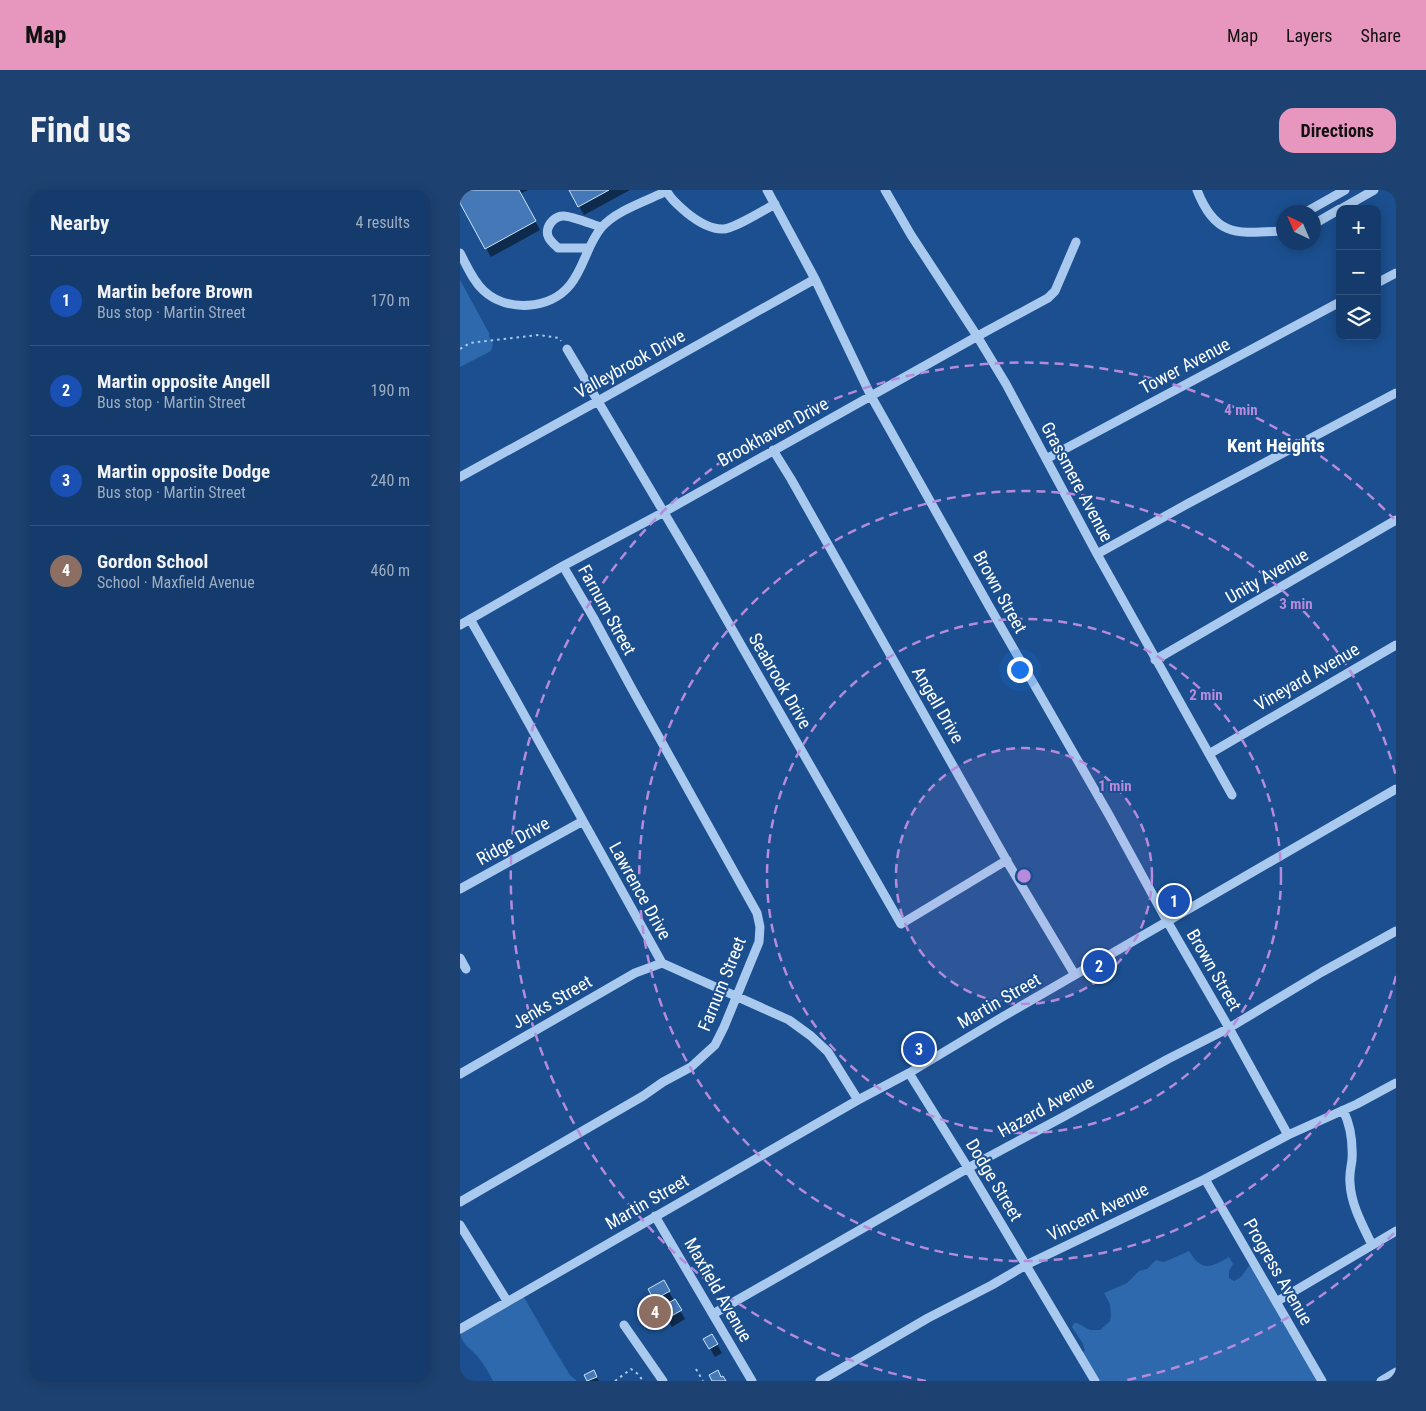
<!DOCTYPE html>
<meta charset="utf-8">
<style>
body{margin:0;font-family:"Roboto Condensed",sans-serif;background:#1d4271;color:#f1f3f6}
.controls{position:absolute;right:15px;top:15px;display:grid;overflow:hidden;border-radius:10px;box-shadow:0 2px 12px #0003}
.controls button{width:45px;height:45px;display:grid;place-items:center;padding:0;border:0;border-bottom:1px solid #33557e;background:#143b6b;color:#f1f3f6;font:25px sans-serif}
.compass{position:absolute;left:816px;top:15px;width:45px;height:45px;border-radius:50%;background:#143b6b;box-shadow:0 2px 12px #0003;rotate:316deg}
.you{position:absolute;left:559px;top:479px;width:18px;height:18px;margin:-12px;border:4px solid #fff;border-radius:50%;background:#1a73e8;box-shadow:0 0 0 8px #1a73e833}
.badge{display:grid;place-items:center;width:32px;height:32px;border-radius:50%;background:#e797bd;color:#fff;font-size:16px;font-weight:700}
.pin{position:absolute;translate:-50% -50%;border:2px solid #fff;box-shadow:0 1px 5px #0006}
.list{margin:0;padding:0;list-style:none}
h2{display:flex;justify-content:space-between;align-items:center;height:65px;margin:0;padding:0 20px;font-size:21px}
h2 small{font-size:16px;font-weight:400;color:#9dadc1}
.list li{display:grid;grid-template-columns:32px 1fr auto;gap:15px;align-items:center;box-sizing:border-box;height:90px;padding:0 20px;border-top:1px solid #33557e}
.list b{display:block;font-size:19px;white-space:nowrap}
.list p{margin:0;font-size:16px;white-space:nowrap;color:#9dadc1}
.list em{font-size:16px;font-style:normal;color:#9dadc1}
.icon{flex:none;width:28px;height:28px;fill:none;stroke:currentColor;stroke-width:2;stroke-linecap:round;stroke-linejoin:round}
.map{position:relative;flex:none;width:936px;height:1191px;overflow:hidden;border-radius:15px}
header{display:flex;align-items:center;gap:30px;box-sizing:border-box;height:70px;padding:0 25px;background:#e797bd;color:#111}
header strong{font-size:24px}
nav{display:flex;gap:28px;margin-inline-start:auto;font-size:18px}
.intro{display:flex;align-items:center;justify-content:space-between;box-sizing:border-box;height:120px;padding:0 30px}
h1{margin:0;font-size:35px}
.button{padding:12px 22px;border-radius:15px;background:#e797bd;color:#111;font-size:18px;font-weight:700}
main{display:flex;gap:30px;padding:0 30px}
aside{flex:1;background:#143b6b;border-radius:15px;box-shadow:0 2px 12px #0003}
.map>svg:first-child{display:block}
.green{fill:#2e69ad}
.shadow{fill:#0007}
.building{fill:#4478b7;stroke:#cfe3fa}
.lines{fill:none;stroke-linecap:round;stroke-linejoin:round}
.path{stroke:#a9c9ee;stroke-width:2;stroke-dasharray:2.5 4;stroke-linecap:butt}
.minor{stroke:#a9c9ee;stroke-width:9}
.ring{fill:none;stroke:#b68bdc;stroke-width:2.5;stroke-dasharray:9 6}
.labels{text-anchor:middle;stroke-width:4;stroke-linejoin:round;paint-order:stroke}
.street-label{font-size:18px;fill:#fff;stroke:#1b4f8f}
.neighbourhood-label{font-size:19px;font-weight:bold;fill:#fff;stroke:#1b4f8f}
.centre{fill:#b68bdc;stroke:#1b4f8f;stroke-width:2.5}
.ring-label{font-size:15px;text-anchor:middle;font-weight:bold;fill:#b68bdc;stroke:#1b4f8f;stroke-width:4;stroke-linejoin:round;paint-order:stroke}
</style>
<header>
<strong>Map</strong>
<nav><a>Map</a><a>Layers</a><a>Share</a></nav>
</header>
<div class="intro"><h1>Find us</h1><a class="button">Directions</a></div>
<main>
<aside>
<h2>Nearby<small>4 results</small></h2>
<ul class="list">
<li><span class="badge" style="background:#1a4fb4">1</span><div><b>Martin before Brown</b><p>Bus stop · Martin Street</p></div><em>170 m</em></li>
<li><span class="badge" style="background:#1a4fb4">2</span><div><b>Martin opposite Angell</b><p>Bus stop · Martin Street</p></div><em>190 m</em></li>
<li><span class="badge" style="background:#1a4fb4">3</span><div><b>Martin opposite Dodge</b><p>Bus stop · Martin Street</p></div><em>240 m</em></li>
<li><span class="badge" style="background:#8d6e63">4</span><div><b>Gordon School</b><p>School · Maxfield Avenue</p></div><em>460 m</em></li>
</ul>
</aside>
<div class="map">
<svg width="936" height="1191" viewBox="0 0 936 1191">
<rect width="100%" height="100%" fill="#1b4f8f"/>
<path class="green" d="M0 90 29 143V146L33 154 31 161 0 177Z
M729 1061C742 1082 750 1078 769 1067L773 1074 769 1081V1088L774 1091 781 1087 792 1072 861 1191H634L619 1163 625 1161 623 1154 612 1137 614 1133H617L630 1140H640L650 1131 651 1126 650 1114 644 1103 667 1093 679 1081 687 1079 696 1070 704 1072Z
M61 1102 88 1149 110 1185 117 1191H33C29 1183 24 1174 18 1167 9 1156 0 1155 0 1138Z"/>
<path class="shadow" d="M0 0H68L60 4 80 40 31 67 0 12Z
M110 0H170L124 25Z
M203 1092 225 1129 212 1137 190 1099Z
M252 1146 262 1163 255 1167 245 1150Z
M133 1181 139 1191H129L126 1185Z"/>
<path class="building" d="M0 0H59L76 31 25 59 0 13Z
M109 0H149L118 17Z
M204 1090 210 1101 194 1110 188 1099Z
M215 1109 222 1120 206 1129 200 1118Z
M252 1144 258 1154 249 1159 243 1149Z
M134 1180 137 1187 127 1191 124 1185Z
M258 1180 261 1187 263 1186 266 1191H252L249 1185Z"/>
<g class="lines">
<path class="path" d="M0 159 10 153 79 145 99 148 101 151
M236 1179 243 1191
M155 1191 171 1179 178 1184 183 1191"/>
<path class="minor" d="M206 0C211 10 218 15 227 23 237 31 249 39 262 39 272 40 304 20 315 14
M307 0 355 89 411 206 529 416 649 625 707 731 769 838 828 945
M425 0 451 45 517 146 546 194 637 364 772 605
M737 0C756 49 779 43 824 41
M881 19 914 0
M846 22 885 0
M854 34 880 19
M128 58H98C92 52 85 47 88 38 90 32 96 26 103 26 109 25 134 35 141 37
M0 63C7 76 13 91 24 101 47 122 90 120 110 95 124 78 127 55 141 38 155 21 186 11 207 1
M917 93 936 83
M107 159 241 385 441 734 547 670
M313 260 331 289 548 673 615 785
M586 269 880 112
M0 287 138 211 355 89
M637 364 729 313 936 203
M10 429 52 503 202 773 329 830 351 846 368 862 398 910
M0 435 103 376 204 322 525 142 588 108 595 101 616 52
M695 470 936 330
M749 564 936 455
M0 699 123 631
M0 768 6 779
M449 883 508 978 635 1191
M0 884 175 783 202 773
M883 920C891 936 893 952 892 970 891 977 889 985 890 993 891 1015 903 1036 912 1055
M745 989 862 1191
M0 1012 183 906 203 892 231 877 255 855 264 837 299 752 300 737 297 723 172 499 133 427 103 376
M195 1026 292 1191
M0 1035 47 1111
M816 1112 936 1041
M253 1124 508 978 603 927 708 869 769 838 862 782 936 741
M164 1135 203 1191
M0 1139 398 910 449 883 544 826 936 599
M360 1191 468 1128 532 1095 566 1075 745 989 828 945 897 914 936 893
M921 1191 936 1182"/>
</g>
<circle cx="564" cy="686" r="128" fill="#b68bdc" fill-opacity=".12"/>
<g class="ring">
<circle cx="564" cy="686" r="128"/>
<circle cx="564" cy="686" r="257"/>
<path d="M936 786A385 385 0 1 1 936 586"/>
<path d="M934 1043A514 514 0 0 1 662 1191M466 1191A514 514 0 1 1 934 329"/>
</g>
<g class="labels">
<g class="street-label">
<text transform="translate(170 174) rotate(-29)" y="6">Valleybrook Drive</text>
<text transform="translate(725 176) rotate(-28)" y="6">Tower Avenue</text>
<text transform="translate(313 242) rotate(-29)" y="6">Brookhaven Drive</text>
<text transform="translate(617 292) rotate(62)" y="6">Grassmere Avenue</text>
<text transform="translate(807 386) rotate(-30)" y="6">Unity Avenue</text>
<text transform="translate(540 402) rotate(61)" y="6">Brown Street</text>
<text transform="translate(147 420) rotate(61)" y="6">Farnum Street</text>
<text transform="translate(847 487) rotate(-30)" y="6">Vineyard Avenue</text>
<text transform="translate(320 491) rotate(60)" y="6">Seabrook Drive</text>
<text transform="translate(478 515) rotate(60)" y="6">Angell Drive</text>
<text transform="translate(53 651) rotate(-29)" y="6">Ridge Drive</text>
<text transform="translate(180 701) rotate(61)" y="6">Lawrence Drive</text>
<text transform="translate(754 780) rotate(60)" y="6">Brown Street</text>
<text transform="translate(262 794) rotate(-68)" y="6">Farnum Street</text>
<text transform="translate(539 811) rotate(-30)" y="6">Martin Street</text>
<text transform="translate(92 812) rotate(-30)" y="6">Jenks Street</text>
<text transform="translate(586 917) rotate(-29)" y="6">Hazard Avenue</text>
<text transform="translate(534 990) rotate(59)" y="6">Dodge Street</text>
<text transform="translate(187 1012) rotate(-30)" y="6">Martin Street</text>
<text transform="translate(638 1022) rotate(-26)" y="6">Vincent Avenue</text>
<text transform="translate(818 1082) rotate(60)" y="6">Progress Avenue</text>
<text transform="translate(258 1100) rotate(60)" y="6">Maxfield Avenue</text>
</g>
<g class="neighbourhood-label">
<text x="816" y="262">Kent Heights</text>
</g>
</g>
<circle cx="564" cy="686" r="8" class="centre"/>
<g class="ring-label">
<text x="781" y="225">4 min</text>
<text x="836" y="419">3 min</text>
<text x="746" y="510">2 min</text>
<text x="655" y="601">1 min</text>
</g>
</svg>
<div class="controls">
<button>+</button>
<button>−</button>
<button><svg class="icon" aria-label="layers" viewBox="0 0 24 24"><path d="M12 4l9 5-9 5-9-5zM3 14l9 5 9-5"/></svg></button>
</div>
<svg class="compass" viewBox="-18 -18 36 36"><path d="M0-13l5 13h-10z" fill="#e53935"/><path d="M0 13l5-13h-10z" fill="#9dadc1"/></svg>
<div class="you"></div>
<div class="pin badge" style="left:714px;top:711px;background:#1a4fb4">1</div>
<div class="pin badge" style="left:639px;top:776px;background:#1a4fb4">2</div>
<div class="pin badge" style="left:459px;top:859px;background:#1a4fb4">3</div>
<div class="pin badge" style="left:195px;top:1122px;background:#8d6e63">4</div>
</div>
</main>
